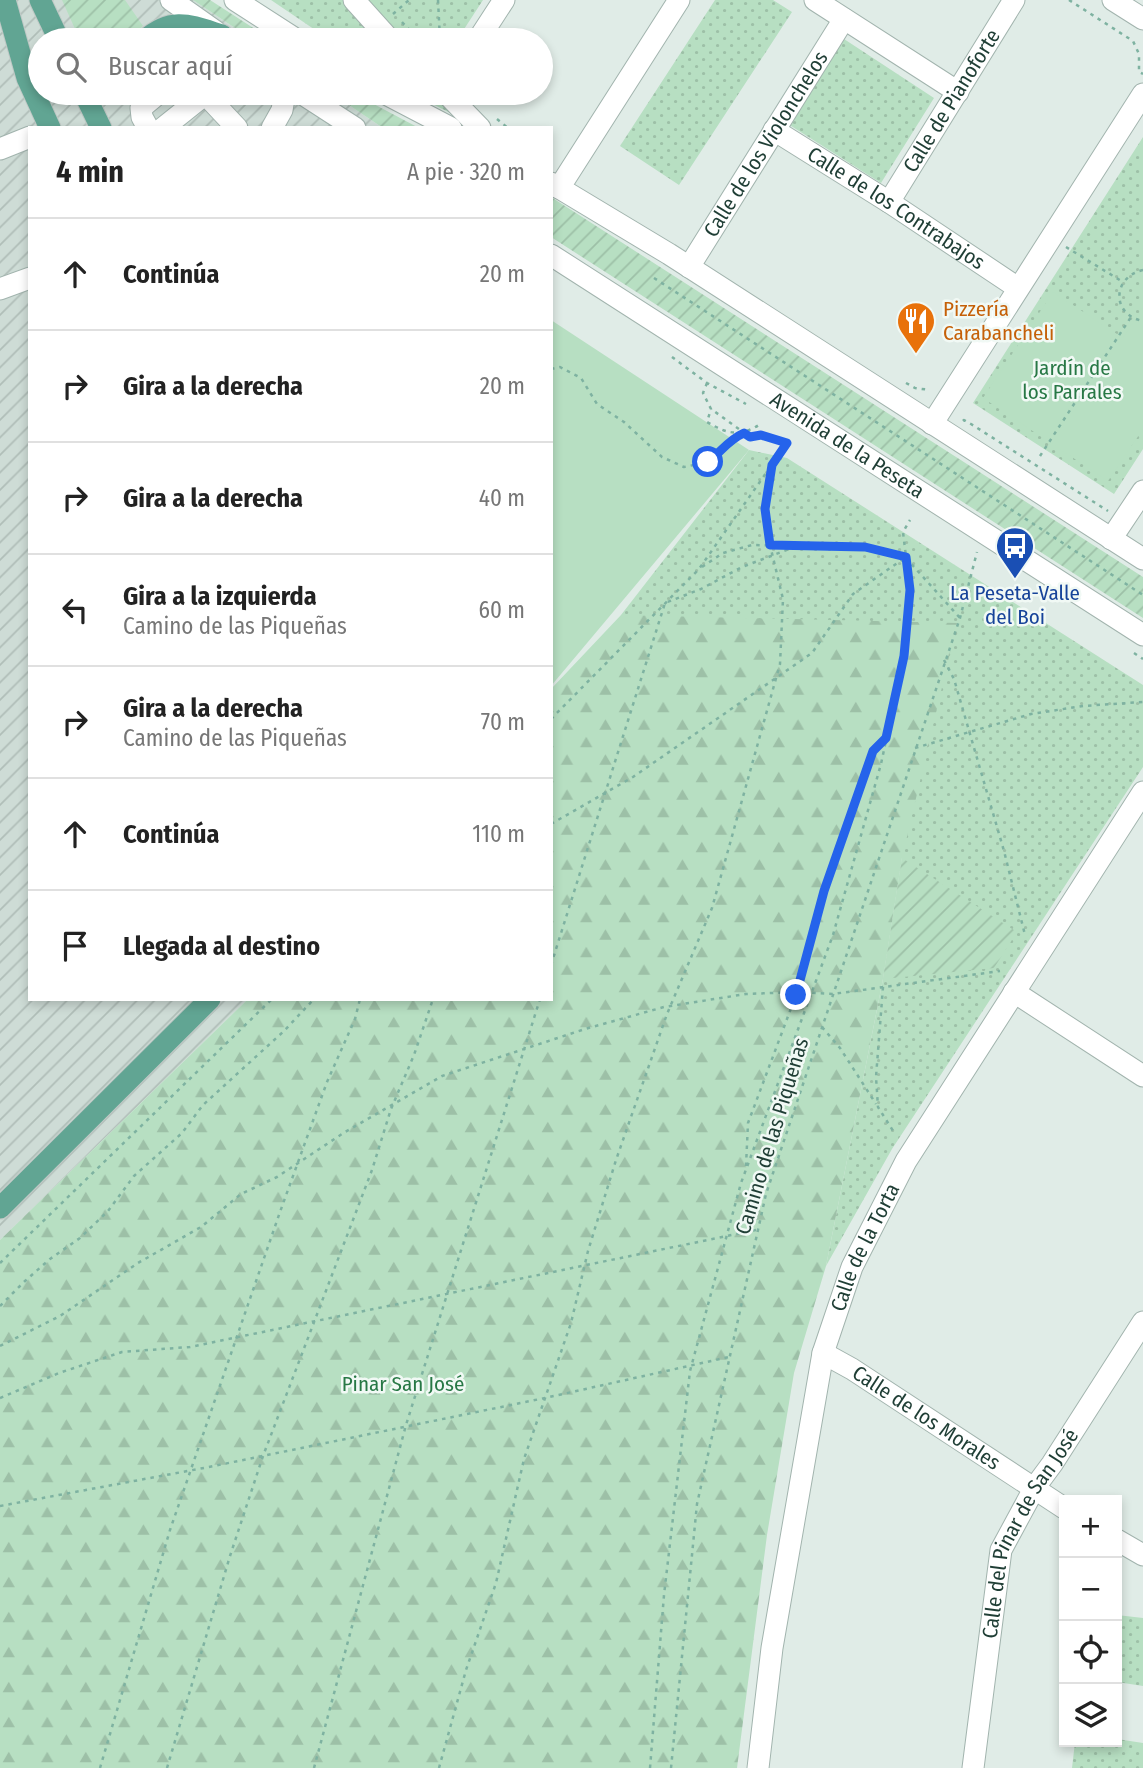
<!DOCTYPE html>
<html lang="es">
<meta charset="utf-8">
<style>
body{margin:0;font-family:"Fira Sans Condensed",sans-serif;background:#f6f6f6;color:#222}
.controls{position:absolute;right:21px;bottom:21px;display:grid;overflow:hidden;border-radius:0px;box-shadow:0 4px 10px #0003}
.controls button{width:63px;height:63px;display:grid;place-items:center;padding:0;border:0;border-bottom:2px solid #e0e0e0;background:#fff;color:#222;font:35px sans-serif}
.stop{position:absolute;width:21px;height:21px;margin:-16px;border:5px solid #2563eb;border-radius:50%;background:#fff}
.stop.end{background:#2563eb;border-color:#fff;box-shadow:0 2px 7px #0008}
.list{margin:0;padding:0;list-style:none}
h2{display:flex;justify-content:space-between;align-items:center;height:91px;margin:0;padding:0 28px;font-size:30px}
h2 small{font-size:23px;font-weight:400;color:#767676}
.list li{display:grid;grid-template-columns:46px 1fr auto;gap:21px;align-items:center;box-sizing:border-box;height:112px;padding:0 28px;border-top:2px solid #e0e0e0}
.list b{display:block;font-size:26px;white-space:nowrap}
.list p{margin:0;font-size:23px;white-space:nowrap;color:#767676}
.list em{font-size:23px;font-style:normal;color:#767676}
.icon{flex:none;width:38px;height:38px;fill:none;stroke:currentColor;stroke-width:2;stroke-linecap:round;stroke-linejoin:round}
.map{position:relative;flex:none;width:1143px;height:1768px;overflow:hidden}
.search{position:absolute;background:#fff;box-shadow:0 4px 10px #0003;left:28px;top:28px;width:525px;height:77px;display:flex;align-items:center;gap:18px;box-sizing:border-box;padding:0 24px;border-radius:38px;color:#767676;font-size:26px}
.panel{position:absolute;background:#fff;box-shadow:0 4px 10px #0003;left:28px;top:126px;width:525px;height:875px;border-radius:0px}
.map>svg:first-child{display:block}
.industrial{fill:url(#industrial-furrows)}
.grass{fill:url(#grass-dots)}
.forest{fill:url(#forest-firs)}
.garden{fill:url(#garden-furrows)}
.pitch{fill:#b7dfc2}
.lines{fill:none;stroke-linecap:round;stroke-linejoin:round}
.minor-casing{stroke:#a2b4ae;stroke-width:23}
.major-casing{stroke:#c0c9c6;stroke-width:23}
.path{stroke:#7eb2a1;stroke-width:2.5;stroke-dasharray:3.5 5;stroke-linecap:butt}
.minor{stroke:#fff;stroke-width:21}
.major{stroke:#61a593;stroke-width:21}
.route{stroke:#2563eb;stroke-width:9}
.labels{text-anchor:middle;stroke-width:5;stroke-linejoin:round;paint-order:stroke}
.street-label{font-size:21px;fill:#1f3e35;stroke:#f1f9f5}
.food-label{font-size:21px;fill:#c56008;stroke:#f1f9f5;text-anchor:start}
.park-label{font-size:21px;fill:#277845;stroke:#f1f9f5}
.transit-label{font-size:21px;fill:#164399;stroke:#f1f9f5}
</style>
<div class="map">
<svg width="1143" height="1768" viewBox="0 0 1143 1768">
<defs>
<pattern id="industrial-furrows" width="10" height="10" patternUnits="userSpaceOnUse" patternTransform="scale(1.75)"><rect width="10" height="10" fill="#cedcd6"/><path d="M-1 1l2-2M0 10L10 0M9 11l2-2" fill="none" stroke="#b0beb8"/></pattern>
<pattern id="grass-dots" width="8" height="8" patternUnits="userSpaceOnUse" patternTransform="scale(1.75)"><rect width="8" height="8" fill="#b7dfc2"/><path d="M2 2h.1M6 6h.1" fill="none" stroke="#9dc0a7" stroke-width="1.8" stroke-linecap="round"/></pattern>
<pattern id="forest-firs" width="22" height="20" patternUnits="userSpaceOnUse" patternTransform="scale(1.75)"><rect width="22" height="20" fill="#b7dfc2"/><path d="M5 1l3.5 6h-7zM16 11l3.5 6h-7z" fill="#9dc0a7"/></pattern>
<pattern id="garden-furrows" width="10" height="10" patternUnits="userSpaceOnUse" patternTransform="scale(1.75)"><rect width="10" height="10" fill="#b7dfc2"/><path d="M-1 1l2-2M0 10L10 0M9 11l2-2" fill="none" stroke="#9dc0a7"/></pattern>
</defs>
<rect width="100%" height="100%" fill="#e0ece7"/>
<path class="industrial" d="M0 0H193L253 40H40V93H331L383 128H30V999H248L0 1240Z"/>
<path class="grass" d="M271 0H483L457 40H330Z
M715 0H773L792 12 679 185 620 146Z
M844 39 934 98 881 183 788 124Z
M411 93H437L462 119Z
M1143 137V449L1114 494 973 403Z
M749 450 787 458 1143 685V767L892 1149 826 1266 883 979 902 858 621 615Z
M1117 1615 1143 1618V1686L1117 1682Z
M1117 1739 1143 1743V1768H1072L1075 1742H1117Z"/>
<path class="forest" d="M621 615 957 623 902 858 883 979 826 1266 794 1373 767 1535 737 1768H0V1240L248 999H551V689Z"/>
<path class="garden" d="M62 0H125L143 26 126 40H80Z
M193 0H210L272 40H253Z
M331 93H353L419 128H383Z
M551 197 1143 577V618L551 237Z
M902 858 1017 932 994 968 883 979Z"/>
<path class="pitch" d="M1053 292 1123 338 1143 307V429L1108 481 983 398Z
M551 320 749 450 551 686Z"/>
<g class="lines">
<defs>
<g id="minor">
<path d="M171 0 215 31"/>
<path d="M235 0 297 40"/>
<path d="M354 0 390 40"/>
<path d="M815 0 958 92"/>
<path d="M1113 0 1143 19"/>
<path d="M478 40 504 0"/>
<path d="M301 93 355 128"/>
<path d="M384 93 451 128"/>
<path d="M446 93 480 128"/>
<path d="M148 128 142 117 141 108 159 93"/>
<path d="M163 128 203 96H207L237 128"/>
<path d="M272 128 282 110 285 93"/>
<path id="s1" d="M774 130 889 202 1018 288"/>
<path d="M0 149 30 137"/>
<path d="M551 183 669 254 1143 559"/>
<path d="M559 188 679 0"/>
<path id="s2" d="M889 202 1014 0"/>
<path id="s3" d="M551 255 1143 635"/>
<path id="s4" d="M689 267 844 19"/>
<path d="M0 289 30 278"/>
<path d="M932 424 1143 94"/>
<path d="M1111 539 1143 491"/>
<path d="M1014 992 1143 1076"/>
<path id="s5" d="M823 1353 852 1369 1064 1508"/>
<path d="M1117 1540 1143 1555"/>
<path id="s6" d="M758 1768 772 1648 823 1353 852 1267 906 1161 1143 792"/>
<path id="s7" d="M973 1768 1001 1550 1035 1487 1052 1464 1143 1322"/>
</g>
<path id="major" d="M5 0 27 78 50 128
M40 0 59 40
M145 40C172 16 190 25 222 35
M84 93 101 128
M0 1208 210 999"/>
</defs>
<use href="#minor" class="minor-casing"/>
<use href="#major" class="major-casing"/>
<path class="path" d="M438 0 440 40
M1069 0 1133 41 1139 54V72L1143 74
M393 14 409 0
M402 22 419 40
M497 119 508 128
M1066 247 1123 282
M1143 270C1112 277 1111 315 1143 321
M654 278 1143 595
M672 357 707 383 746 404
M551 369 560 367 581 378 597 404 624 422 662 457 684 467 708 462 719 454 728 441 742 433
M707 383 703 393 711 409 707 422C729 435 741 437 762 423
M906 383 915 388 930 390
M963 421 964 420 971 424 1108 511
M1040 456 1131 317
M906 558 960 618
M702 567 723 553 752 545 865 547 906 557
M1134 653 1143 659
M944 660 954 679 1004 851 1025 935
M551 719 699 569 787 443 761 435 750 437 711 409
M915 748 1031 714 1083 706 1143 702
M551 824 633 777 812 653 853 594 906 557
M551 965 665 603 701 589 742 567 800 545
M883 987 876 1077 878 1107 895 1134
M822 1027 840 1048 876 1104
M746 1166 748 1123 796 995 824 891 873 751 884 740
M0 1263 272 999
M0 1306 25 1281 50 1259 80 1238 108 1211 134 1176 182 1133 203 1105 284 1031 314 999
M0 1346 60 1316 138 1263 201 1227 241 1194 277 1177 345 1132 442 1076 585 1029 664 1007 746 994 797 992 833 994 1000 971
M0 1398 59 1373 122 1352 190 1347 756 1230
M0 1506 209 1467 545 1398 729 1357
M100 1768 170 1530 280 1212 327 1082 355 1019 360 999
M167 1768 230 1556 263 1456 372 1170 391 1109 414 1055 433 999
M314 1768 406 1425 540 999
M439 1768 466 1670 496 1583 524 1459 571 1323 588 1251 616 1160 667 1014 712 908 780 664 783 599 770 545 766 509 772 465
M650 1768 664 1595 690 1371 741 1183 833 935 881 764 904 656 910 590 903 532 910 520
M671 1768 697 1504 766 1194 960 618 977 552"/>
<use href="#minor" class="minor"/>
<use href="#major" class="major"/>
</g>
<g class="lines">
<path class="route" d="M708 462C721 452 728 440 744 433L750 437 761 435 787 443 772 465 765 509 770 545 865 547 906 557 910 590 904 656 886 738 873 751 824 891 796 995"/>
</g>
<defs>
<symbol id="restaurant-pin" viewBox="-11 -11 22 30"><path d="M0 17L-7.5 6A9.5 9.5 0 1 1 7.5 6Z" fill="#e8710a" stroke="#f1f9f5"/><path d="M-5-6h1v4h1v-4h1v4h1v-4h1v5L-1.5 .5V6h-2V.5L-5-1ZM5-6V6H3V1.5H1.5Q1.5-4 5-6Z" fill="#fff"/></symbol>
<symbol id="bus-pin" viewBox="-11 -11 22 30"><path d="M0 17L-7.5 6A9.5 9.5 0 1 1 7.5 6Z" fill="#1a4fb4" stroke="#f1f9f5"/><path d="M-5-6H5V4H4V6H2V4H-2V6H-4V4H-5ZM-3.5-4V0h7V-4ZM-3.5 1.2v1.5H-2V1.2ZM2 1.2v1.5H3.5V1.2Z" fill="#fff"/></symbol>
</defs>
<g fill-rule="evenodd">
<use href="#restaurant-pin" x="894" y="299" width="44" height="60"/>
<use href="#bus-pin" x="993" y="524" width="44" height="60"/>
</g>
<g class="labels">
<g class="street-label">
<text dy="7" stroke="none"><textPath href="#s2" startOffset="119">Calle de Pianoforte</textPath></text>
<text dy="7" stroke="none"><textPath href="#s4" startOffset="145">Calle de los Violonchelos</textPath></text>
<text dy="7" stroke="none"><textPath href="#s1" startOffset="145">Calle de los Contrabajos</textPath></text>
<text dy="7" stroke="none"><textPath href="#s3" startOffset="352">Avenida de la Peseta</textPath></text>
<text transform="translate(772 1136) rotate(-73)" y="7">Camino de las Piqueñas</text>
<text dy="7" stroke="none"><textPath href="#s6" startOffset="534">Calle de la Torta</textPath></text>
<text dy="7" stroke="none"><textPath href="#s5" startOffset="122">Calle de los Morales</textPath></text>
<text dy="7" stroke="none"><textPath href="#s7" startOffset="245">Calle del Pinar de San José</textPath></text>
</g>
<g class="food-label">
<text x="943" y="316">Pizzería<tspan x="943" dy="24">Carabancheli</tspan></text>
</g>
<g class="park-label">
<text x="1072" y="375">Jardín de<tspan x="1072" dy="24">los Parrales</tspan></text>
<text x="403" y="1391">Pinar San José</text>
</g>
<g class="transit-label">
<text x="1015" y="600">La Peseta-Valle<tspan x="1015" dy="24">del Boi</tspan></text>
</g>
</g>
</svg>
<div class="controls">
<button>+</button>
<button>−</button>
<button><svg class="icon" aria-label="locate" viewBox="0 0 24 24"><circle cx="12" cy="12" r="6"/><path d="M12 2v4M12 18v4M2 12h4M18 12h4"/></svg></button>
<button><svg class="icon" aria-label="layers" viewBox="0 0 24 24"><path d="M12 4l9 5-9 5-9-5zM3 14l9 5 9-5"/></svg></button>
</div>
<div class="stop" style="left:708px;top:462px"></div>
<div class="stop end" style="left:796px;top:995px"></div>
<div class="search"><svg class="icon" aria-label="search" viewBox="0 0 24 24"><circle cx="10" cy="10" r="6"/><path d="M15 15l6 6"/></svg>Buscar aquí</div>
<section class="panel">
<h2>4 min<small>A pie · 320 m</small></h2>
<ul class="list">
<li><svg class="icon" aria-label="ahead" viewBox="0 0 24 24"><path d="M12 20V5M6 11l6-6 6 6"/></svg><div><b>Continúa</b></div><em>20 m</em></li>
<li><svg class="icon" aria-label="right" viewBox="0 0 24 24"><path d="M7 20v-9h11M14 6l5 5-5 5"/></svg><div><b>Gira a la derecha</b></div><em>20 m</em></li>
<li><svg class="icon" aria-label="right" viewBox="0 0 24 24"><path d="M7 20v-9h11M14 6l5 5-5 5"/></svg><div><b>Gira a la derecha</b></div><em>40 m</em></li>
<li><svg class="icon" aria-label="left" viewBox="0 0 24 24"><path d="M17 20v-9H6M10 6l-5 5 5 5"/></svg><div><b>Gira a la izquierda</b><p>Camino de las Piqueñas</p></div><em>60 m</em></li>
<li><svg class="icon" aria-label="right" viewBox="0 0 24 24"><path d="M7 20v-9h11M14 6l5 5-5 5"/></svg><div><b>Gira a la derecha</b><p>Camino de las Piqueñas</p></div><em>70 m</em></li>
<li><svg class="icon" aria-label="ahead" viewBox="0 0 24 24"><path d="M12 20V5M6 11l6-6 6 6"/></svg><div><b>Continúa</b></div><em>110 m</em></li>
<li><svg class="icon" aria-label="arrive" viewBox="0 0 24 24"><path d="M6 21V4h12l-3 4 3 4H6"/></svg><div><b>Llegada al destino</b></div></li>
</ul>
</section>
</div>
